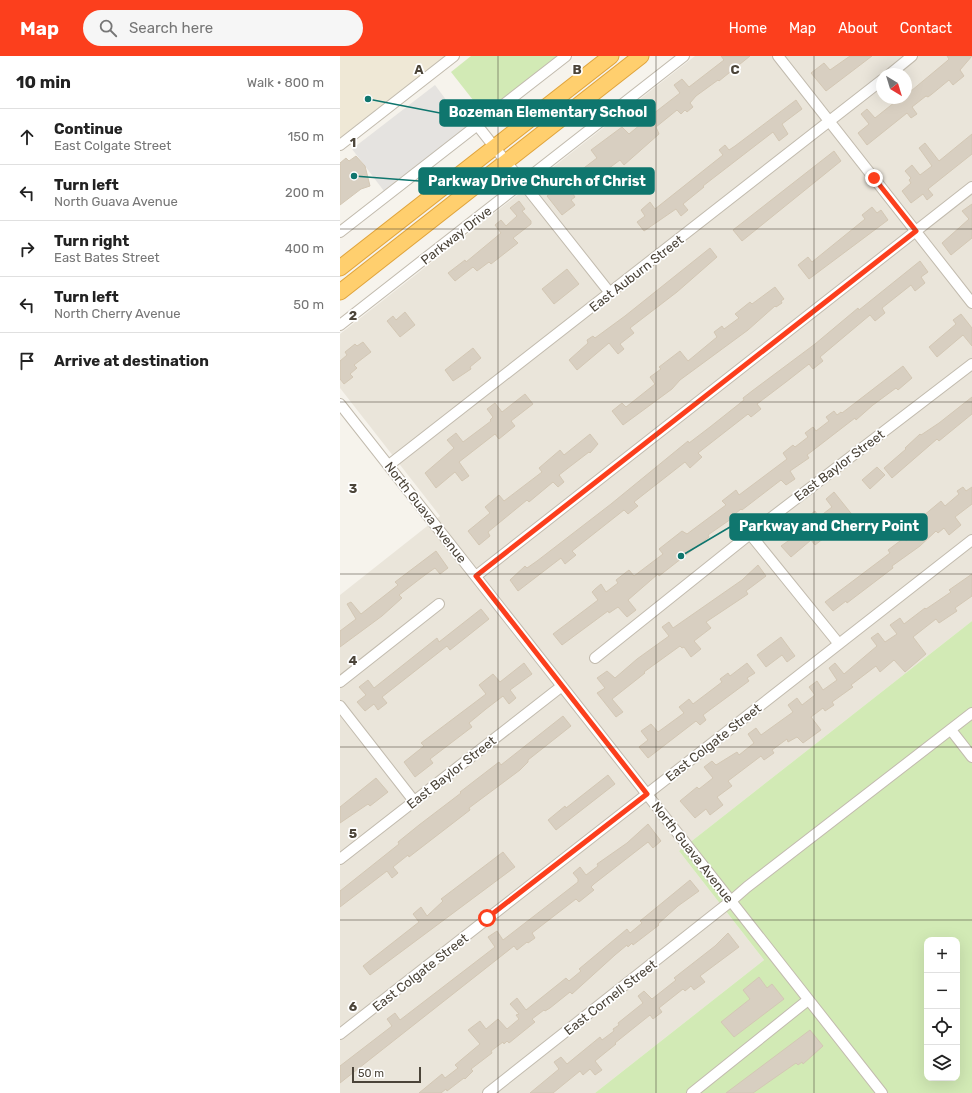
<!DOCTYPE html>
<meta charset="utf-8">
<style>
body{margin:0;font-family:Rubik,sans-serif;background:#f6f6f6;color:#222}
.controls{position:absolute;right:12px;bottom:12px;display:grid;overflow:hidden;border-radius:8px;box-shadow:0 4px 16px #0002}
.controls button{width:36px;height:36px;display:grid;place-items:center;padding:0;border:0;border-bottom:1px solid #e0e0e0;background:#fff;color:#222;font:20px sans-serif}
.compass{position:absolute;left:536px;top:12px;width:36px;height:36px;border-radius:50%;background:#fff;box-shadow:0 4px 16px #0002;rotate:142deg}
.scale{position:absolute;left:12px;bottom:10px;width:69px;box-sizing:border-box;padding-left:4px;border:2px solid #4b4439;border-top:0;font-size:11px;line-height:14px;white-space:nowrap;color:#4b4439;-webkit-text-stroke:3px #fff;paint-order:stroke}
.stop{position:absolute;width:12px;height:12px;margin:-9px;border:3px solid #fc3f1d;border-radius:50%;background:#fff}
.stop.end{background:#fc3f1d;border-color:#fff;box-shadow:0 1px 4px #0008}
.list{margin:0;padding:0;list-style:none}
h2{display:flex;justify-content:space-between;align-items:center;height:52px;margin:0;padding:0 16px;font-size:17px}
h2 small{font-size:13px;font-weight:400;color:#767676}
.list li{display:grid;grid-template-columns:26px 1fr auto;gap:12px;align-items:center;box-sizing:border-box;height:56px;padding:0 16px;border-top:1px solid #e0e0e0}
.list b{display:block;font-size:15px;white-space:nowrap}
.list p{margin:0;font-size:13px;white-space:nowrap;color:#767676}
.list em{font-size:13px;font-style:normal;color:#767676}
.icon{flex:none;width:22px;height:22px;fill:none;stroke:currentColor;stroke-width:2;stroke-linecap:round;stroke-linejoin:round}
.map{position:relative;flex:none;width:632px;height:1037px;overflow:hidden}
header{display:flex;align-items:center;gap:24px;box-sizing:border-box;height:56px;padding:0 20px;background:#fc3f1d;color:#fff}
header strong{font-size:19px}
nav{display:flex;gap:22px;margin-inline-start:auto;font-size:14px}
.search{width:280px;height:36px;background:#f6f6f6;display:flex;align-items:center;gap:10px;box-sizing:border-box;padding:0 14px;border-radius:22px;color:#767676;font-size:15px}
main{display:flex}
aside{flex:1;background:#fff}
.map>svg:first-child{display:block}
.residential{fill:#eae5da;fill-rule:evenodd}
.education{fill:#efe8d6}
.green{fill:#d2eab5;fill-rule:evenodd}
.parking{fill:#e5e3e0}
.building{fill:#d8cfc1;stroke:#d3c7b4}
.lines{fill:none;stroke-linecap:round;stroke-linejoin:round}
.minor-casing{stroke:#c2bbae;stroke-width:12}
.highway-casing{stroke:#e0a43c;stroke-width:17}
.minor{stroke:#fff;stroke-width:10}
.highway{stroke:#ffcf6e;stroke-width:15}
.route{stroke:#fc3f1d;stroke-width:5}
.grid{fill:none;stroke:#4b4439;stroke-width:1;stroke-opacity:0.55}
.labels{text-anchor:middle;stroke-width:3.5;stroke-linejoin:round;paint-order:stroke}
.street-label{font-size:13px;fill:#4b4439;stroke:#fff}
.grid-label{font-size:13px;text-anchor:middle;font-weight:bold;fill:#4b4439;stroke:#fff;stroke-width:3.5;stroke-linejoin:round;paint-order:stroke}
.leader{fill:none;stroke:#0f766e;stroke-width:1.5}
.callout-dot{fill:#0f766e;stroke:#fff;stroke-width:1.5}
.callout{fill:#0f766e;stroke:#0f766e;stroke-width:1.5}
.callout-label{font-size:14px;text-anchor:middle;font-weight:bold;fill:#fff}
</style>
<header>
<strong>Map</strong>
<div class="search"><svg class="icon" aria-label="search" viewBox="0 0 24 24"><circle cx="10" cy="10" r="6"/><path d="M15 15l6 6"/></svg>Search here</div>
<nav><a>Home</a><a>Map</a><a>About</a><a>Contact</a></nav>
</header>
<main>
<aside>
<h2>10 min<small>Walk · 800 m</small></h2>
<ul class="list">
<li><svg class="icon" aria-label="ahead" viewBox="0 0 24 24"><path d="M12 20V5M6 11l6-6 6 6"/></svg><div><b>Continue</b><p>East Colgate Street</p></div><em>150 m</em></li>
<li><svg class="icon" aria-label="left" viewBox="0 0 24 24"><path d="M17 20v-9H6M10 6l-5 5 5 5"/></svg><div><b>Turn left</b><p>North Guava Avenue</p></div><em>200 m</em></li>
<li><svg class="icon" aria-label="right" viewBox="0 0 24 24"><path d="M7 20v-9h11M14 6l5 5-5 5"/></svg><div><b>Turn right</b><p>East Bates Street</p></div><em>400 m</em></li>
<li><svg class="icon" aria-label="left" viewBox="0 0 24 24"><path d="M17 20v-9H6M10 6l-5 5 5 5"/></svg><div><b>Turn left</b><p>North Cherry Avenue</p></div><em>50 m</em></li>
<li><svg class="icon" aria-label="arrive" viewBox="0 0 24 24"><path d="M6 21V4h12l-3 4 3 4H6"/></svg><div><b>Arrive at destination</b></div></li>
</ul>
</aside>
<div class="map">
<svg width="632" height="1037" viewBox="0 0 632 1037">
<rect width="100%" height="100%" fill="#f6f3ec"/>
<path class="residential" d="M355 0H632V565L339 795 424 904 255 1037H0V539L100 460 0 332V278ZM542 18H566V42H542Z"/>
<path class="education" d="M0 0H110L0 86Z"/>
<path class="green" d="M131 0H218L144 58 111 16Z
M632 565V1037H255L424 904 339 795ZM587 884H617V1022H587Z"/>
<path class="parking" d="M95 29 127 72 44 135 12 93Z"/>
<path class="building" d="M381 0H410L379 25 378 24 356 40 350 47 353 51 347 56 345 54 341 58 337 54 316 71 319 78 284 109 280 104 268 113 270 115 262 122 258 116 236 134 237 135 233 138 235 141 231 144 235 149 222 159 207 140 257 102 251 94 282 71 289 78 301 68 295 61 302 56 307 62 309 61 340 37 334 29 342 23 349 31 384 4Z
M510 0H532L486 35 471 17 484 7 490 14Z
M607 0H632L620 14 624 20 613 29 609 24 592 38 588 41 586 40 572 51 577 58 571 62 567 57 527 89 518 77 529 68 521 58 527 53 535 62 560 42H566V37L571 33V35L607 5 609 3Z
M456 44 462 53 442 68 448 78 439 85 433 76 363 130 364 131 343 148 348 154 341 160 336 153 304 175 297 166 305 160 301 154 310 146 315 153 383 99 379 94 385 89 389 94 395 90Z
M632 78V98L588 133 593 139 587 144 583 138 571 147 562 135 571 127 569 124 571 122 565 115 572 109 580 119 592 110 579 92 585 87 599 105Z
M494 95 501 105 402 185 393 174Z
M16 100 25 110 30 130 21 133 0 149V107L6 102 9 105Z
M179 145 185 153 182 155 191 165V168L173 182 178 187 151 208 149 206 137 215 133 211 115 225 108 217 125 204 126 206 161 177 155 169 161 164 166 170 177 160 170 152Z
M632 148V182L611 199 602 187 629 163 622 155Z
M532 151 537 157 541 154 548 164 469 223 458 209 468 201 472 206 525 163 522 159Z
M370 192 377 201 337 236 290 272 294 277 280 288 284 293 278 298 269 287 237 314 229 304 248 287 247 284 253 280 255 282 285 260Z
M580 205 588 216 581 221 585 227 575 235 571 229 542 252 545 257 535 265 530 259 480 301 483 305 473 313 469 308 446 326 417 348 421 353 411 361 408 358 358 397 362 401 350 412 345 406 294 446 298 450 288 458 284 454 232 495 236 499 225 508 221 502 178 535 170 524 185 510 187 512 197 505 271 448 348 385 349 387 370 371 404 344 403 342 412 335 475 288 518 252 519 254Z
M227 213 239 228 214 248 202 233Z
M435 231 444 243 441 245 442 247 436 251 435 250 408 274 340 324 332 333 283 369 272 355 282 347 286 351 315 328 310 321 321 313 319 311 340 295 348 305 377 281 374 276 382 270 384 273 399 262 395 258 410 246 412 248Z
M65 256 75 269 60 281 47 265 53 260 56 264Z
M621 258 632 272V290L623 279 597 301 589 291 616 268 613 264Z
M23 286 31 296 14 309 17 312 10 318 13 321 4 328 0 323V305L7 299 5 296 15 288 17 290Z
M133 292 141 302 130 311 131 313 113 325 105 314Z
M563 310 572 322 558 334 556 332 533 349 516 364 515 362 467 399 469 402 450 415 455 423 446 429 441 424 402 454 401 453 390 462 391 463 368 479 369 481 319 520 318 518 288 544 296 554 287 561 278 551 269 557 268 555 222 589 213 578 258 544 252 536 255 533 261 528 266 536 278 527 276 524 289 514 294 520 323 498 319 493 342 475 347 478 386 449 382 445 396 434 399 439 447 403 443 397 453 389 455 391 468 381 465 377 473 371 476 375 489 365 486 361 494 355 497 359 501 356 502 357Z
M185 338 193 348 171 365 175 370 159 383 155 378 119 406 129 420 122 425 115 416 96 432 85 417 114 392 107 384 116 377 123 386 151 365 150 364 153 361 147 353 155 347 162 356Z
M632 341V358L599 385 597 383 552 422 544 412 566 393 565 392 580 378 581 379 599 367Z
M250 378 258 388 250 397 249 396 219 419 224 426 218 431 213 426 189 446 187 444 148 476 150 480 139 489 128 475 150 457 145 451 159 439 164 445 202 416 199 412 220 394 224 399Z
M537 411 545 419 530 433 522 424Z
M623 431 626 435 632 431V448L615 461 621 469 609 479 604 472 598 477 596 475 580 490 552 510 553 512 507 547 506 545 493 555 485 546 550 497 548 494 564 482 566 485 587 465 583 460 601 445 605 450 619 438 617 435Z
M494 436 514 461 515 463 507 470 506 468 502 470 501 469 475 489 471 484 451 501 441 490 472 468 467 461 475 455 479 461 492 451 486 443Z
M96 495 108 512 100 518 95 512 85 519 59 539 62 542 42 560 0 591V575L16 563 7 548 11 546 21 558 58 529 55 526Z
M418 509 426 520 406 535 408 538 366 566 371 572 354 585 361 593 351 601 344 591 342 592 340 590 304 616 305 617 272 643 283 656 276 661 257 637 265 632 257 622 267 615 275 622 297 603 329 580 322 571 329 566 333 572 402 524Z
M632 518V540L615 552 617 555 599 567 596 563 573 581 586 598 565 616 554 604 540 616 536 610 511 629 513 631 492 646 494 649 485 655 483 652 471 661 481 674 463 687 457 681 448 686 447 683 432 694 434 697 424 704 421 700 388 725 392 730 377 741 383 749 370 759 366 753 355 762 340 745 357 731 359 733 373 722 364 711 372 705 376 709 397 696 399 699 414 687 408 678 416 672 421 679 453 656 448 649 457 642 462 649 475 639 469 631 477 625 483 634 497 624 489 612 495 607 504 618 537 590 531 582 538 577 545 586 557 578 550 569 560 562 564 568 585 552 586 553 611 536 609 534Z
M141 553 149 563 110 594 107 590 42 641 47 647 38 654 34 648 25 655 17 646 26 639 19 631 28 624 34 632 97 582 99 586Z
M441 581 455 600 447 606 442 599 426 611 417 599Z
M184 607 192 618 170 634 176 642 169 648 163 640 146 653 129 667 132 671 90 703 93 707 75 721 64 706 84 690 81 687 146 638 139 629 153 618 160 626Z
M407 607 415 617 407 622 409 625 363 659 366 664 360 669 356 665 308 702 299 691 308 684 301 675 311 668 318 676 344 657 339 651 349 643 353 648 382 626 380 623 388 617 390 620Z
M223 660 231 670 188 704V706L180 714 129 752 130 754 69 801 68 799 53 811 58 817 52 822 47 815 0 851V835L59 788 58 786 79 769 121 737 120 736 159 706 161 709Z
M268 719 275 728 216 774 208 764 225 750 226 752Z
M36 722 48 736 30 750 28 748 0 767V751Z
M308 768 321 785 313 792 308 786 254 828 251 831 254 834 239 846 236 843 192 877 195 882 188 887 187 886 177 894 174 890 0 1027V1010L52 970 47 963 55 957 60 964 155 891 148 881 157 875 163 884 238 826V823L233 817 240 811 246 819 258 810 257 808 287 787Z
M163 796 175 811 30 919 23 910 79 866 73 858 81 851 87 860 103 845 101 843Z
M350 824 359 835 338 850 318 868 319 869 293 889 292 887 288 891 287 889 275 899 232 938 230 936 210 952 205 955 204 954 192 963 195 966 169 987 167 985 164 988 163 986 151 995 152 997 131 1013 133 1015 125 1023 124 1022 107 1035 106 1033 101 1037H79L102 1018 105 1022 118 1012 115 1009 140 988 128 974 140 965 146 973 158 963 167 973 179 963 176 959 179 958 170 948 177 942 186 954 226 922 229 925 241 915 239 913 287 873 290 877 302 867 300 865Z
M388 877 399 891 360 920 365 926 354 934 351 930 345 935 343 933 319 952 322 956 313 963 310 959 275 987 276 988 255 1005 262 1014 255 1019 250 1013 243 1019 240 1015 213 1037H190L219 1013 214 1006 221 1001 227 1008 260 981 262 984 274 975 273 973 279 969 278 967 303 947 298 940 304 935 312 943 336 924 334 922 375 890Z
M419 921 427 932 432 928 444 943 394 981 381 966 410 943 403 934Z
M470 974 483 990 463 1008 462 1006 458 1009 456 1007 413 1037H386Z"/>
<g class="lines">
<defs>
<path id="minor" d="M438 0 632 247
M550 18 572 0
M137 69 270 237
M0 89 114 0
M0 176 226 0
M0 269 344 0
M0 348 542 1037
M49 409 542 24
M410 478 499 588
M136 520 632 131
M255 602 410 478 632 308
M0 626 99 548
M0 650 74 745
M611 674 632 701
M0 803 222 630
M0 978 632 484
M148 1037 391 845 407 831 632 657
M352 1037 468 944"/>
<path id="highway" d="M0 212 271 0
M0 236 301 0"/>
</defs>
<use href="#minor" class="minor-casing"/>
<use href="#highway" class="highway-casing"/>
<use href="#minor" class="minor"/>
<use href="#highway" class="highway"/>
</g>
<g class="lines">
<path class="route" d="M147 862 307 738 136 520 576 175 534 122"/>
</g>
<path class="grid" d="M158 0V1037M316 0V1037M474 0V1037M0 173H632M0 346H632M0 518H632M0 691H632M0 864H632"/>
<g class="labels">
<g class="street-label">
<text transform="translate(116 179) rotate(-38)" y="5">Parkway Drive</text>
<text transform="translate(296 217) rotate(-38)" y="5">East Auburn Street</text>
<text transform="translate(499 409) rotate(-37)" y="5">East Baylor Street</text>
<text transform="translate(86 456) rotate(52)" y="5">North Guava Avenue</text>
<text transform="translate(373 686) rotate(-38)" y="5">East Colgate Street</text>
<text transform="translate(111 716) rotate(-38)" y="5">East Baylor Street</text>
<text transform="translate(353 796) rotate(52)" y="5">North Guava Avenue</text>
<text transform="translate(80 916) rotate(-38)" y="5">East Colgate Street</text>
<text transform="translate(270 941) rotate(-38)" y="5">East Cornell Street</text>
</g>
</g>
<g class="grid-label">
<text x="79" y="18">A</text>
<text x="237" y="18">B</text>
<text x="395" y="18">C</text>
<text x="13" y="91">1</text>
<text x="13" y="264">2</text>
<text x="13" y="437">3</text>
<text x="13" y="609">4</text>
<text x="13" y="782">5</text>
<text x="13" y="955">6</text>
</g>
<path class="leader" d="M28 43L100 57M14 120L79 125M341 500L390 471"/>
<g class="callout-dot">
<circle cx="28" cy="43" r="4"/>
<circle cx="14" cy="120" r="4"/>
<circle cx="341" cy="500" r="4"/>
</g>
<g class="callout">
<rect x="100" y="44" width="215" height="26" rx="4"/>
<rect x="79" y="112" width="235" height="26" rx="4"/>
<rect x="390" y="458" width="197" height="26" rx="4"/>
</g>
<g class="callout-label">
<text x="208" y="61">Bozeman Elementary School</text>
<text x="197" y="130">Parkway Drive Church of Christ</text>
<text x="489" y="475">Parkway and Cherry Point</text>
</g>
</svg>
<div class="controls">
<button>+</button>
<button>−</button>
<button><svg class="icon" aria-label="locate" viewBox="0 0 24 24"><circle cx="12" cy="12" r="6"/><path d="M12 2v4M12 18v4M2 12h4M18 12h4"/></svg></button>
<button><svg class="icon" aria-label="layers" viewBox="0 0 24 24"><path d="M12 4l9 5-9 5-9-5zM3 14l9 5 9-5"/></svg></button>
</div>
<svg class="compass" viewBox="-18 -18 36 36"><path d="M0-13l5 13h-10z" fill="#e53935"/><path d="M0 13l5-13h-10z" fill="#767676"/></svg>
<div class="scale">50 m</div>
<div class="stop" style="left:147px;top:862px"></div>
<div class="stop end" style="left:534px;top:122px"></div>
</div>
</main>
